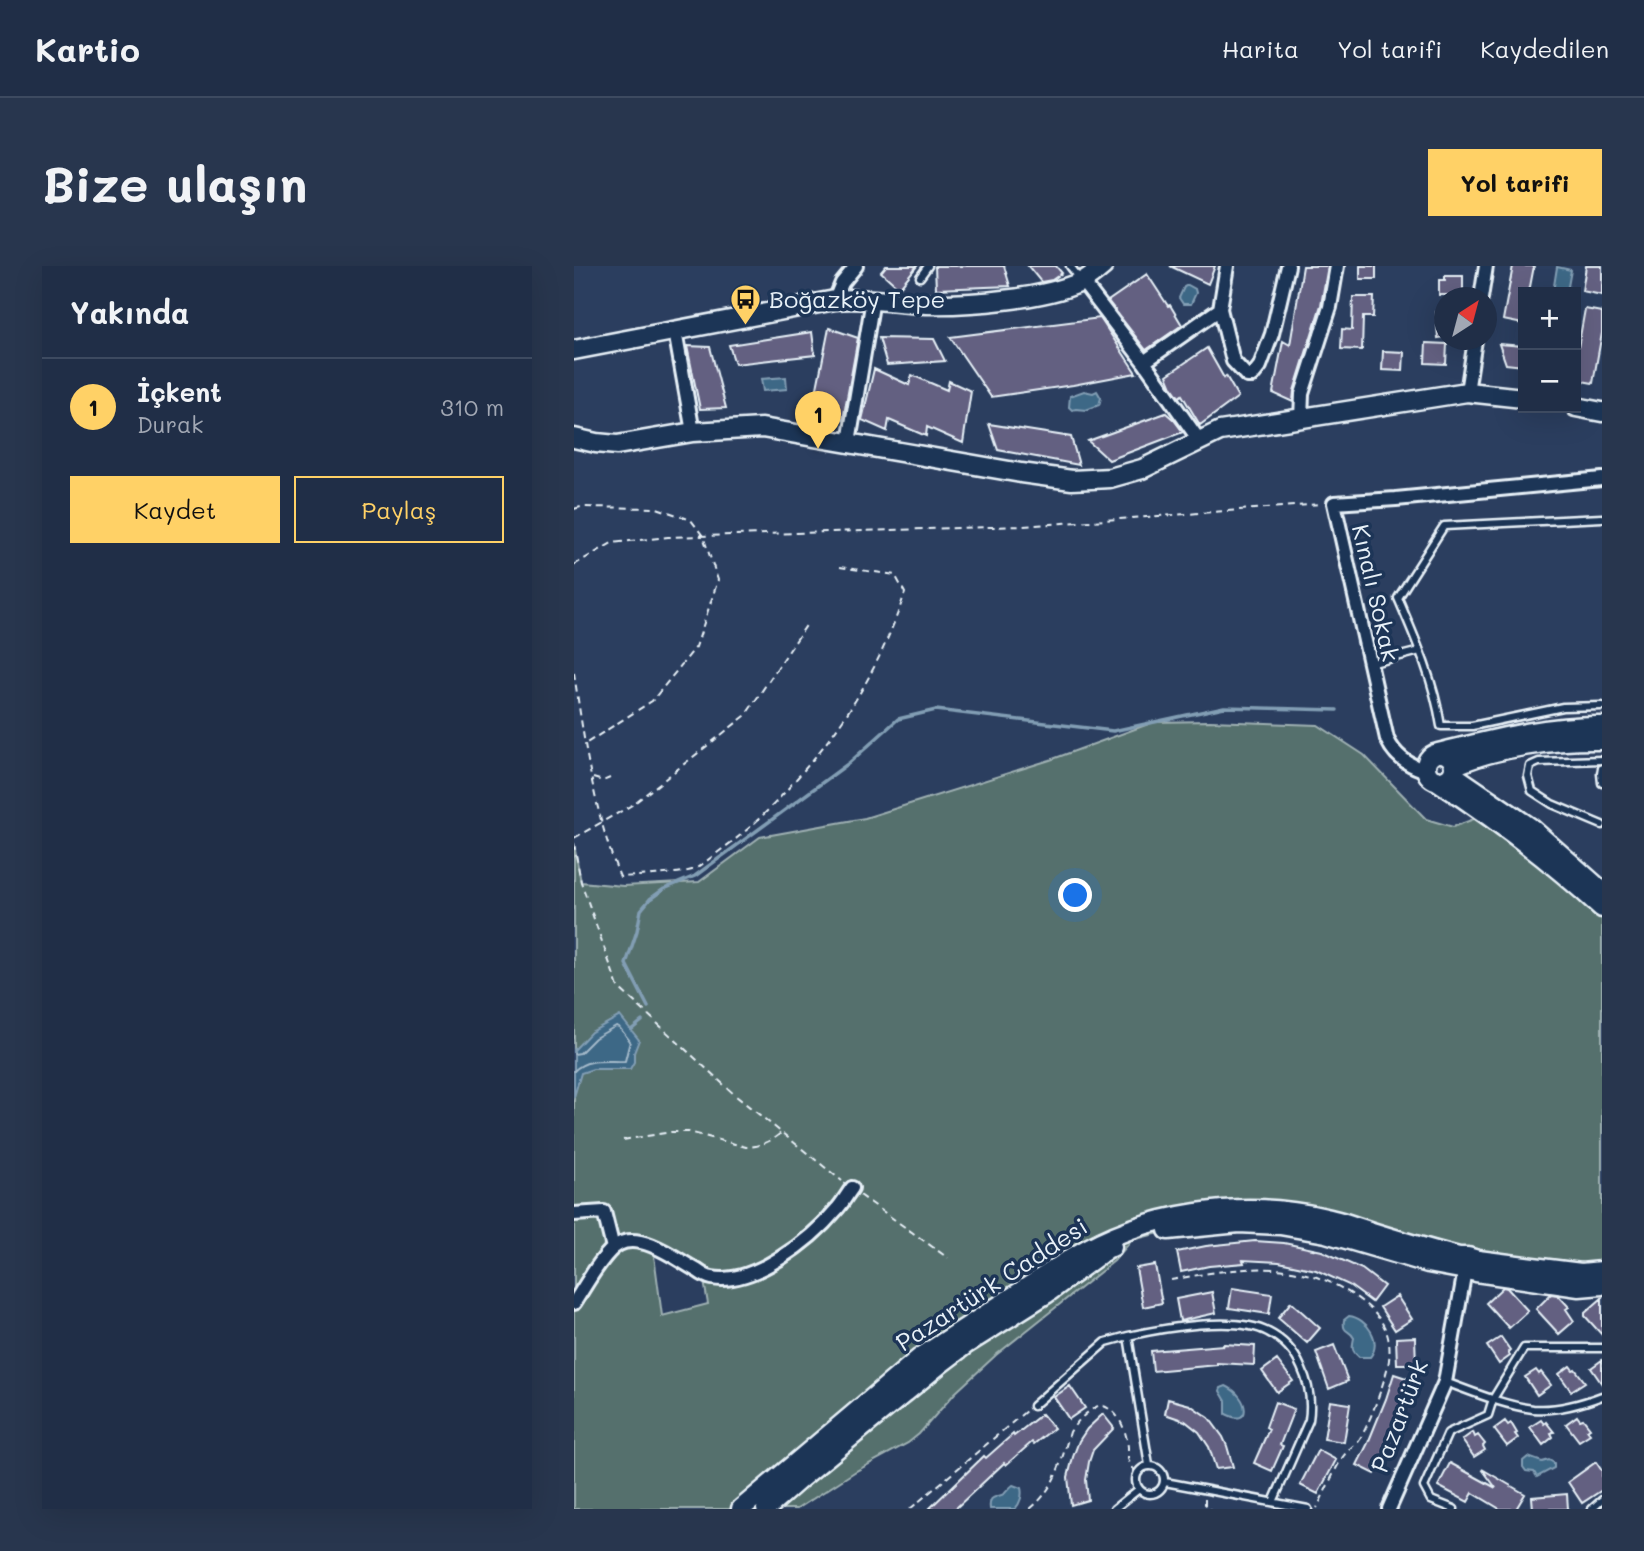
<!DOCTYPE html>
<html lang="tr">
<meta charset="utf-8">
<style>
body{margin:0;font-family:Mali,sans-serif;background:#28364e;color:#f1f3f6}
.controls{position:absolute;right:21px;top:21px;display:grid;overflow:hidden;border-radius:0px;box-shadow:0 7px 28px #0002}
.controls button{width:63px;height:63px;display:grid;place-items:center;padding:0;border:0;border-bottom:2px solid #3d4a60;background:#202e47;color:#f1f3f6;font:35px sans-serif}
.compass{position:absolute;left:860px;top:21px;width:63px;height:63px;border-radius:50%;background:#202e47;box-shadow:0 7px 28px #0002;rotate:36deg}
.you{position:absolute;left:502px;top:630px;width:24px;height:24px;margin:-18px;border:5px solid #fff;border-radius:50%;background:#1a73e8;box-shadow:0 0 0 10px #1a73e833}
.badge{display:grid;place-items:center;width:46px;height:46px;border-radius:50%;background:#ffd166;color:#111;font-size:23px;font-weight:700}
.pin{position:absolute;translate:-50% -58px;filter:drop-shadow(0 2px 4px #0008)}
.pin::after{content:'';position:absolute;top:37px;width:24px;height:21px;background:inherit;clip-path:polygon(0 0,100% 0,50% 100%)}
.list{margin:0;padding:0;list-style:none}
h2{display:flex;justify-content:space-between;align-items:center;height:91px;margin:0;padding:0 28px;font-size:30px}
h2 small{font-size:23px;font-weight:400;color:#a2a8b4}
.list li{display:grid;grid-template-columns:46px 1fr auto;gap:21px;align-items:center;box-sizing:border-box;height:98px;padding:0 28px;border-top:2px solid #3d4a60}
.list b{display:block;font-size:26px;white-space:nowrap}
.list p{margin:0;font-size:23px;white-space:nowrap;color:#a2a8b4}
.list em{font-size:23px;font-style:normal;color:#a2a8b4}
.actions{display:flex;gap:14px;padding:21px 28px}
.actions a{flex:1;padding:16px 0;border:2px solid #ffd166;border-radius:0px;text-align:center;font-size:24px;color:#ffd166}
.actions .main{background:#ffd166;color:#111}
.map{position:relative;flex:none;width:1028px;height:1243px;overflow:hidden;border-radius:0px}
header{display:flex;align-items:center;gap:42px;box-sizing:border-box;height:98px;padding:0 35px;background:#202e47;border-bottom:2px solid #3d4a60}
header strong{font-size:33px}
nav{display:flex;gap:38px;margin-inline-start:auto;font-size:24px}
.intro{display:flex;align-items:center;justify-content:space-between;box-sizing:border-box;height:168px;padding:0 42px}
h1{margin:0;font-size:49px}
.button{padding:18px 32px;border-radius:0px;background:#ffd166;color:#111;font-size:24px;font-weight:700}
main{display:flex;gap:42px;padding:0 42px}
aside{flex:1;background:#202e47;border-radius:0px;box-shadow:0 7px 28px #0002}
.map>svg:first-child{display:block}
.green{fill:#556f6d;stroke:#9eb0b2;stroke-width:2;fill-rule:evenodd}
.water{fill:#3e6786;stroke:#829eb4;stroke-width:2}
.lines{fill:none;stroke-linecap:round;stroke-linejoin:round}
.shore{stroke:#a4baca;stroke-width:2}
.stream{stroke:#829eb4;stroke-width:3.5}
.building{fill:#636081;stroke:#e8f1f8;stroke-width:2}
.lane-casing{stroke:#e8f1f8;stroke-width:11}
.street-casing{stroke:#e8f1f8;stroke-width:18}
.secondary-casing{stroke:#e8f1f8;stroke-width:23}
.path{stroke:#e8f1f8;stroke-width:2;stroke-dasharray:7 5;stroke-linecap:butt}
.lane{stroke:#1d3557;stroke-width:6}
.street{stroke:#1d3557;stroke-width:12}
.secondary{stroke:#1d3557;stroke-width:18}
.labels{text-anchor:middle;stroke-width:7;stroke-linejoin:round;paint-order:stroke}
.poi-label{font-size:24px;fill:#e8f1f8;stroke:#1d3557;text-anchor:start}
.street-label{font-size:24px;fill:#e8f1f8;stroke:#1d3557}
</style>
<header>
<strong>Kartio</strong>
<nav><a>Harita</a><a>Yol tarifi</a><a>Kaydedilen</a></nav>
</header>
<div class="intro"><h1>Bize ulaşın</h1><a class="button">Yol tarifi</a></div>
<main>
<aside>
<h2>Yakında<small></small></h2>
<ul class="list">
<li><span class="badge">1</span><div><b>İçkent</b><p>Durak</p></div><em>310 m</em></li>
</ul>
<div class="actions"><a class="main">Kaydet</a><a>Paylaş</a></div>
</aside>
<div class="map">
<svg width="1028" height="1243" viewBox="0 0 1028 1243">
<rect width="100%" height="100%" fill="#2b3e5f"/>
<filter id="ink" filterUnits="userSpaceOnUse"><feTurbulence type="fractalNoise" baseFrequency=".0143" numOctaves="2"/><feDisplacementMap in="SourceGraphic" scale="14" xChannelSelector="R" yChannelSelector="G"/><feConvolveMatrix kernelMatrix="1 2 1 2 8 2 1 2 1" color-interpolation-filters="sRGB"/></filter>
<g filter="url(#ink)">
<path class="green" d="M636 455 744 459 790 489 852 553 879 561 921 545 1028 634V1000L970 998 648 951 558 974 540 995 422 1089 381 1127 345 1168 334 1177 282 1205 223 1243H0V579L7 616 49 620 125 616 186 571 291 552 476 494 580 456ZM79 982 129 1009 134 1038 88 1050Z"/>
<path class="water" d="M983 1 997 4 993 26H979Z
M614 19 621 23 622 27 617 38H609L605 32 610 21Z
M212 111 213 123 189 125 187 113Z
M523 125 527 132 525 139 512 144 502 143 498 144 495 141 496 130 510 125 519 127Z
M46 750 65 774 60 787V796L56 803H19L7 807 0 831V784L17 766Z
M775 1050C793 1052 809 1076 796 1091H785C777 1084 778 1081 780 1072 776 1063 768 1068 770 1054Z
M652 1120C676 1131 678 1162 652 1148V1135L646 1125 647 1122Z
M954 1191 968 1196 975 1194 980 1197V1202L963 1211 960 1206 952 1205 949 1201V1195Z
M439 1219 447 1222C449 1229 446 1238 441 1243H416C414 1227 424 1233 431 1227 434 1224 436 1221 439 1219Z"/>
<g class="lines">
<path class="shore" d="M0 788 6 787 21 772 42 760 45 761 56 775 51 795C34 796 13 791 0 805"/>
<path class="stream" d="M74 741 52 698 63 665 67 644 76 633 90 623 121 610 275 497 324 453 362 444 539 465 650 441 763 444
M57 764 68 755"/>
</g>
<path class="building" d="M312 0H343L325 22 307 6Z
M361 0H430L436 20 362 23Z
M454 0H482L488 7 478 14 467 16Z
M596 0H641L634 18Z
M729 0H754L747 39 720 125 719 136 699 127 709 75 716 79Z
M786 0H802V13H786Z
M939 0H960L955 26H949V58L929 54Z
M1012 0H1028V29L1008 25Z
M573 8 594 40 596 39 608 59 572 84 534 35Z
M871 10H889V32H873V29H865V14H871Z
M779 31H800L799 51H789L788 84 767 83 768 63 778 64Z
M1011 43 1028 46V67L1019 117 1002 114V93Z
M871 45V71L864 72 862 46Z
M526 52 562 107 499 119 417 131 376 71Z
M255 62 284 72 269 154 239 142Z
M238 66 241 89 161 98 155 79Z
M305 72 360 73 371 95 313 99Z
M852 77 873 78 872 98 851 97Z
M925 78 949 80V100L932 98Z
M113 80 136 81 152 142 126 143Z
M633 82 650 112 652 110 664 131 626 159 608 129 605 131 598 121 593 109Z
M809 85 830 86 829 105 808 104Z
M300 103 335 119 338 109 373 124 375 115 397 125 389 177 353 161 352 170 315 154 313 165 288 154Z
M592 147 600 154 609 166 535 194 514 175Z
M415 158 497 171 505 199 424 184Z
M681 975 710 977 748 985 788 1003 810 1020 798 1036 775 1019 742 1004 705 996 669 994 670 997 635 1000 607 1006 603 986 632 980Z
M581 999 588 1037 569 1041 562 1002Z
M929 1021 933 1022 954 1045 935 1062 912 1037Z
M658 1022 698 1028 695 1048 655 1042Z
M638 1026 642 1047 606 1055 602 1033Z
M977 1028 984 1029 995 1041 992 1043 1000 1055 985 1068 962 1043Z
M823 1030 838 1053 821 1064 806 1041Z
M1028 1032V1069L1011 1050V1047Z
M717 1036 746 1062 733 1077 704 1052Z
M841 1071 842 1098H823L822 1072Z
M927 1071 936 1084 934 1086 936 1090 925 1098 913 1080Z
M650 1078 681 1080 680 1099 643 1097V1099L579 1105 577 1085 649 1079V1081Z
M760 1079 774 1115 755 1123 742 1086Z
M703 1094 719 1115 703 1126 688 1105Z
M1028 1094V1118L1017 1102Z
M996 1100 999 1104 1001 1103 1011 1116 997 1125 985 1108Z
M962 1104 965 1108 967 1106 977 1119 963 1129 951 1111Z
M820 1108 838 1114 827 1150 801 1208 783 1199 794 1177 812 1133Z
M496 1120 511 1142 495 1153 480 1131Z
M594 1133 616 1139 635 1152 649 1171 653 1180 659 1201 642 1203 635 1181 625 1166 611 1155 591 1148Z
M756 1135 776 1138 770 1176 750 1173Z
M701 1136 720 1143 706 1179 709 1180 698 1205 680 1197 695 1163 692 1161Z
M468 1148 480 1162 460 1178 458 1176 432 1199 430 1197 381 1243H355L410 1190 412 1192 439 1168 440 1170Z
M529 1148 540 1162 519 1184 515 1196 512 1214 514 1234 497 1239 494 1211 499 1191 505 1175 513 1163Z
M1003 1150 1006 1154 1009 1153 1016 1162 1013 1164 1016 1168 1005 1175 992 1158Z
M967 1154 970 1158 972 1156 980 1166 977 1167 979 1171 969 1179 956 1161Z
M931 1155 934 1159 937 1157 943 1167 941 1168 944 1172 933 1180 920 1163Z
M899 1166 901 1171 904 1169 911 1178 909 1180 911 1184 900 1191 888 1174Z
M744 1184 762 1194 744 1228 726 1219Z
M1022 1196 1028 1205V1224L1008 1237 994 1216Z
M876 1197 922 1222 908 1203 951 1228 942 1243H926L899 1227 894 1236 864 1220Z
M993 1228 994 1243H959L958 1231Z"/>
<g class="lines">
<defs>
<path id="lane" d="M496 0 507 14
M346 11 354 0
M1028 252 870 260 824 332C842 374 860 415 867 460H898L989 441 1028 440
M795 398 846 385
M1028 494 965 496 956 500 954 510 958 525 978 538 1028 559
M1028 502 1027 508 1028 517
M871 1116C899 1126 929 1139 959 1143 982 1145 1007 1138 1028 1130
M459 1140 532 1076 554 1070
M575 1199 554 1070C589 1062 663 1049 694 1066 710 1074 720 1085 727 1101 735 1118 738 1135 735 1154L699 1236
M562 1214a14 14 0 1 1 28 0a14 14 0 1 1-28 0Z
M591 1216 734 1243
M540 1243 565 1223
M880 1243 857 1234 850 1221 874 1167 914 1149 919 1133 950 1082H1028
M1018 1243 1028 1234"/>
<path id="street" d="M653 0 646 43 659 95 673 110H678L686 100 698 68 714 0
M508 15 570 96 625 174
M907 32 912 0
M261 34 268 17 282 0
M101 65 119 166
M570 96 646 43
M893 126 901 74
M727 153 728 128 756 41 763 0
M275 176 299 33
M853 505C835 500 821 491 813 473L760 237 822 233 1028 213
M0 948 30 946 39 982
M0 1037C10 1022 30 985 45 978 68 966 104 994 124 1005 128 1008 133 1011 138 1012 179 1020 237 974 262 944 268 938 272 930 278 922
M815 1243 871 1116 891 1004"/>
<path id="secondary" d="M0 84 261 34C292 31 321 37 352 38 395 39 469 33 507 16 515 12 522 6 529 0
M1002 141 1028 146
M0 172 22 177 43 179 119 166 188 162 447 207 498 214 536 212 568 203 646 165 893 126 949 132
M864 487C918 474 972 459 1028 460
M852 501a14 14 0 1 1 28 0a14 14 0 1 1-28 0Z
M880 500C920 481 984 473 1028 474
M878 508 957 562 1028 625
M862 514C922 553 976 594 1028 642
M594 964 665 957 706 959 752 967 854 997 902 1006 1005 1021 1028 1019
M167 1243 347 1091 499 991C572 946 668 932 752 952 767 955 783 961 798 966 827 975 856 984 885 991H894L904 994 1007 1007 1028 1005
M192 1243 227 1212 366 1098 391 1079 472 1028 534 982 538 981"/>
</defs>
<use href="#lane" class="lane-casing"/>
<use href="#street" class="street-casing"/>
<use href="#secondary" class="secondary-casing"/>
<path class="path" d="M0 243 7 241 83 242 117 254 129 270 144 314 122 381 78 435 11 478
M0 299 38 277 94 271 449 260 748 238
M0 407C10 474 20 548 46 611 61 610 111 608 121 603 131 597 141 588 151 581 179 561 202 537 224 511 275 453 306 400 331 327L321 309 266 301
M19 512 29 515 36 512
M0 572 58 539 171 450 233 358
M0 577 7 616 44 721 162 830 268 915
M49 874 97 866H115L172 881C184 881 198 875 207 867
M286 929 374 992
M597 1014C665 1001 728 990 787 1035 808 1051 818 1067 815 1094 813 1110 794 1162 785 1174 779 1181 771 1186 767 1194 758 1209 751 1226 743 1242
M631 1233V1238L637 1243
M336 1243 452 1145
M456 1243C481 1223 487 1196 496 1166 503 1155 513 1145 526 1139 544 1143 552 1163 554 1181 554 1185 554 1189 554 1193 556 1198 560 1204 563 1208"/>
<use href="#lane" class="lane"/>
<use href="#street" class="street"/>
<use href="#secondary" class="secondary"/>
</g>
</g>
<defs>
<symbol id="bus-pin" viewBox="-11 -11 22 30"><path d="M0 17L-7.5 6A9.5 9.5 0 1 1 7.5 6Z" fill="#ffd166" stroke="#1d3557"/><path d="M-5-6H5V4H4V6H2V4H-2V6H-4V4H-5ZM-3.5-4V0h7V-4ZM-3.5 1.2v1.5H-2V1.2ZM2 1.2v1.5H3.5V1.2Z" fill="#111"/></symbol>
</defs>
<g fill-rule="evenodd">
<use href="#bus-pin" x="154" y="16" width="35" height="47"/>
</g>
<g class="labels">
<g class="poi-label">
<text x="195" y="42">Boğazköy Tepe</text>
</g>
<g class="street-label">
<text transform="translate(801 327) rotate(77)" y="8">Kınalı Sokak</text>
<text transform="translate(418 1019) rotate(-33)" y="8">Pazartürk Caddesi</text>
<text transform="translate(826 1150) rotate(-69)" y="8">Pazartürk</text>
</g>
</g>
</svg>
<div class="controls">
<button>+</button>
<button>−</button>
</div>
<svg class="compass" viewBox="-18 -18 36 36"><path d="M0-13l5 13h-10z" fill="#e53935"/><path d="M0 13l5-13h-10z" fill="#a2a8b4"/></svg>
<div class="you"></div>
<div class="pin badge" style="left:244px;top:183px">1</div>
</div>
</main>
